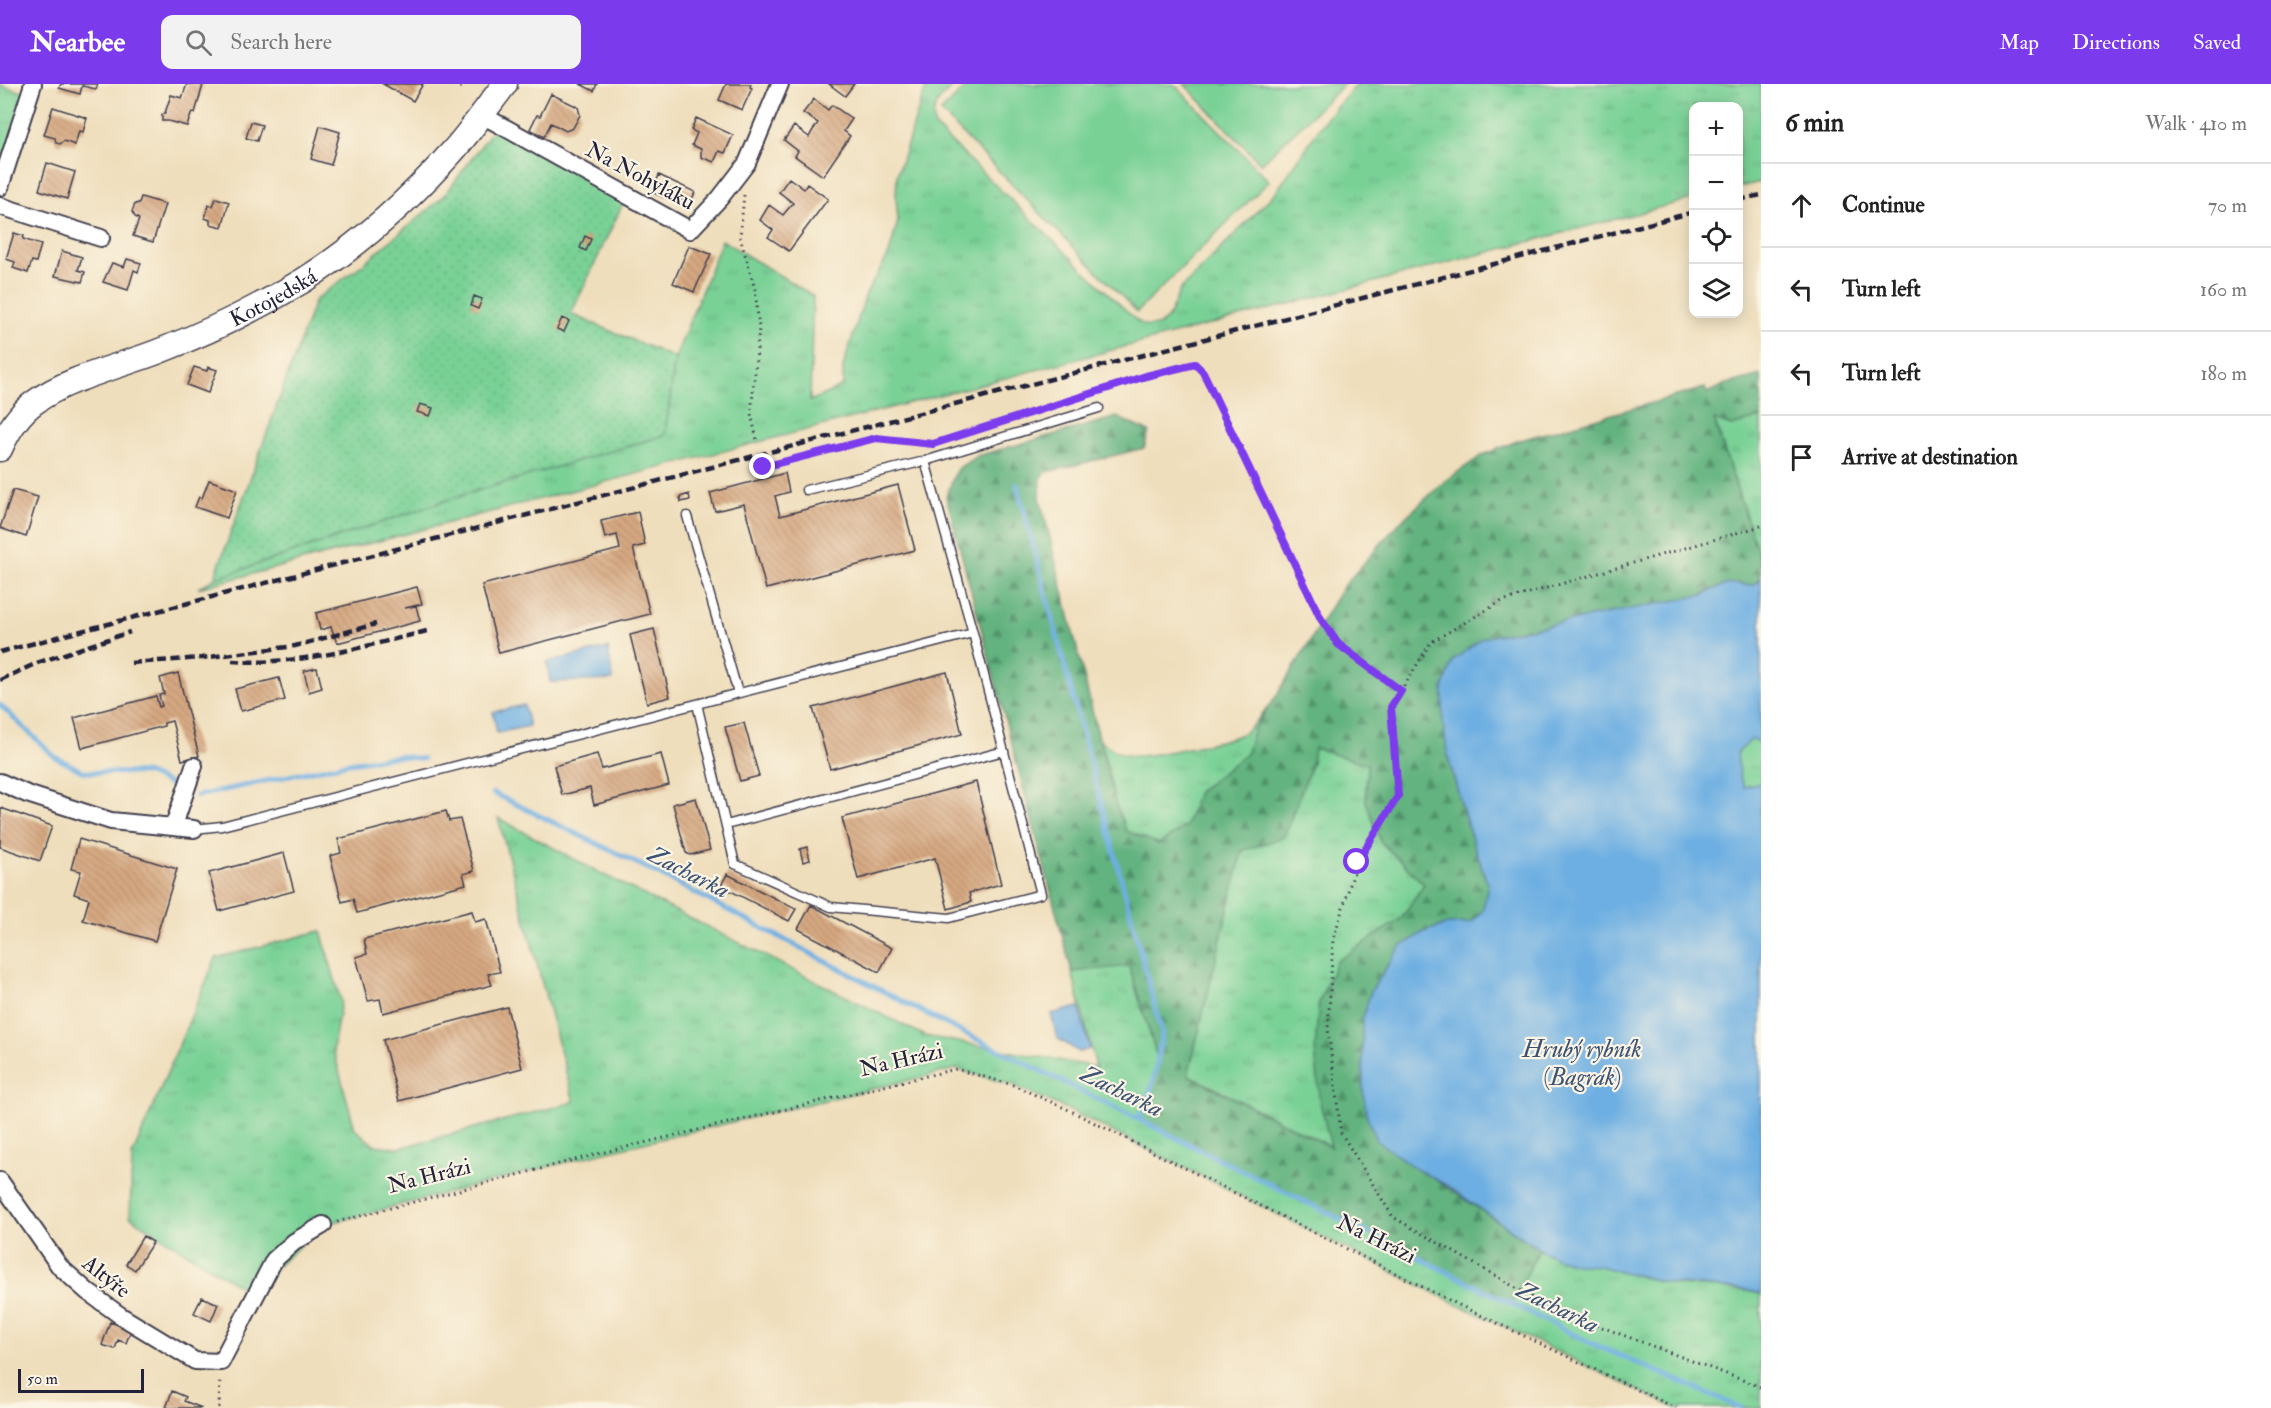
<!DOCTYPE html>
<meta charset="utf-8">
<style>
body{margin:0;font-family:"IM FELL Double Pica",serif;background:#f2f2f2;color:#222}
.controls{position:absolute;right:18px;top:18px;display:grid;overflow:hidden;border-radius:12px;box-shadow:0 3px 15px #0003}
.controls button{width:54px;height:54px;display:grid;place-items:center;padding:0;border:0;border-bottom:2px solid #e0e0e0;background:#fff;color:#222;font:30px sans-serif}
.scale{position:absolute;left:18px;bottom:15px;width:126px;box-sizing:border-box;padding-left:6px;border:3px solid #22223b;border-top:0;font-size:16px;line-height:21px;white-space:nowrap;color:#22223b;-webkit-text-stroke:4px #fcf5e5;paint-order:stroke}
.stop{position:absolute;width:18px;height:18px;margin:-14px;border:4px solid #7c3aed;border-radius:50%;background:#fff}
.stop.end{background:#7c3aed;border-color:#fff;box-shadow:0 2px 6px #0008}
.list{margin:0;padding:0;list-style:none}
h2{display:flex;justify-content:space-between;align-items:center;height:78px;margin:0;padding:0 24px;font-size:26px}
h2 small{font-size:20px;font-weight:400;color:#767676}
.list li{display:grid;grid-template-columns:39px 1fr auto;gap:18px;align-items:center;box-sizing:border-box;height:84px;padding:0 24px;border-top:2px solid #e0e0e0}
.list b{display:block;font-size:22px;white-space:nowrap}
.list em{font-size:20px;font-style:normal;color:#767676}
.icon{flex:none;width:33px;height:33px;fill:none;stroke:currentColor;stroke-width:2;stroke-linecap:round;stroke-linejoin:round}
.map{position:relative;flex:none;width:1761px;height:1324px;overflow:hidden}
header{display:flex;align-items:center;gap:36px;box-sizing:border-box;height:84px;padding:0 30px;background:#7c3aed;color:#fff}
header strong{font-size:28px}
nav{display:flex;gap:33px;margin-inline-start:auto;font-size:21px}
.search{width:420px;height:54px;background:#f2f2f2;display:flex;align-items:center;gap:15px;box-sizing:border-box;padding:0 21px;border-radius:12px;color:#767676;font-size:22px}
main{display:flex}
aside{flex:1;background:#fff}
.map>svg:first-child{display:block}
.grass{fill:url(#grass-tufts);stroke:#4e7a68;stroke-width:1.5}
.forest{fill:url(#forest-firs);stroke:#426a5d;stroke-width:1.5;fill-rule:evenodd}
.garden{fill:url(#garden-dots);stroke:#4e7a68;stroke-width:1.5}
.pitch{fill:#79d196;stroke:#4e7a68;stroke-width:1.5}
.water{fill:#6dafe2;stroke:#48688e;stroke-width:1.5}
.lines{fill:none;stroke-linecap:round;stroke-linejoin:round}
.stream{stroke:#6dafe2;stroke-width:5}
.building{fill:url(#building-back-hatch)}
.lane-casing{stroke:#413e4e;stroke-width:11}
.street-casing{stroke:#413e4e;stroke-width:20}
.secondary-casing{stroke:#413e4e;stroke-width:27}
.path{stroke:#413e4e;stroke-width:3;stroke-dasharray:1.5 4.5;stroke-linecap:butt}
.lane{stroke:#fff;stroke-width:8}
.street{stroke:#fff;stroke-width:16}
.secondary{stroke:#fff;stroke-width:24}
.rail{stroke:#22223b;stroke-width:4.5;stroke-dasharray:9 4.5;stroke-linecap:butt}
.route{stroke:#7c3aed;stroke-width:8}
.labels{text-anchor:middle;stroke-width:4.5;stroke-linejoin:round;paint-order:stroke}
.street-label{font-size:22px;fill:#22223b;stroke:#fcf5e5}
.water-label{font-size:24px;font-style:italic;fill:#3c5375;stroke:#fcf5e5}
</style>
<header>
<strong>Nearbee</strong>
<div class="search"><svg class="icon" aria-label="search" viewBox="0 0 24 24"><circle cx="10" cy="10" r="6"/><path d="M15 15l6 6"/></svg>Search here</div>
<nav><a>Map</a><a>Directions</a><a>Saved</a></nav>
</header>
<main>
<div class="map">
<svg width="1761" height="1324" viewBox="0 0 1761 1324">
<defs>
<pattern id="grass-tufts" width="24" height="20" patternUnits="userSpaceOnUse" patternTransform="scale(1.5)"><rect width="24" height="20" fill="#79d196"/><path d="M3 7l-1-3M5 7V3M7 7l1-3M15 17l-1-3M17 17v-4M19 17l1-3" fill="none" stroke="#68b382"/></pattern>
<pattern id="forest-firs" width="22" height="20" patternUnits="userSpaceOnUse" patternTransform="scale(1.5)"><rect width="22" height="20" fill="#62b37f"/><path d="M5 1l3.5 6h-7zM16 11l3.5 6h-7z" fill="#509169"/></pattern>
<pattern id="garden-dots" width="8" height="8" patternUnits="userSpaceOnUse" patternTransform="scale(1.5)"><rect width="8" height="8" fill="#79d196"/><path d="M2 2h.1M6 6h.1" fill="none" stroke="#68b382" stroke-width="1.8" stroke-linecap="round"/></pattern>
<pattern id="building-back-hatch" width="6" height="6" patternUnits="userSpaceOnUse" patternTransform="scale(1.5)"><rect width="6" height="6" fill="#d6a881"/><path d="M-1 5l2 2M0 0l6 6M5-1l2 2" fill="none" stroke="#b79070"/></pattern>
</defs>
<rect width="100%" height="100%" fill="#fcf5e5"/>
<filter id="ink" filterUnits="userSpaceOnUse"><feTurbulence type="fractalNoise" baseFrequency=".0167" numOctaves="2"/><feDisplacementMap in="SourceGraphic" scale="12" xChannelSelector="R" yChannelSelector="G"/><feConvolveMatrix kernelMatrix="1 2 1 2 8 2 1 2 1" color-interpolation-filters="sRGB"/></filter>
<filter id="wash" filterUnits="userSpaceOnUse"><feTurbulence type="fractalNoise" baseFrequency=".008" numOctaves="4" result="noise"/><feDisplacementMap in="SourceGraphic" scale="24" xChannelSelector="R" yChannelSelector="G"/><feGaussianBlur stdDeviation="1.35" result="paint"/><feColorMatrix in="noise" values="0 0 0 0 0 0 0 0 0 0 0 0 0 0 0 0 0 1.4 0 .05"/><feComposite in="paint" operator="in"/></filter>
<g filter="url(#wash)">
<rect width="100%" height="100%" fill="#efdebc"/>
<path class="grass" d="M927 0H955C941 14 929 22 935 43L1137 237 1146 242H1158L1168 234 1180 206 1276 108 1327 33 1358 0H1761V98L1739 103 1738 22H1694L1693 115 198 504 214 495 459 412 665 351 675 274 722 156 813 212 810 317 843 302V283L866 210 889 170 898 137 896 114 897 91Z
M0 1 29 10 0 103Z
M1761 334V478L1714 335 1731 341Z
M1269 621 1254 645 1247 669 1198 708 1186 742 1159 760 1126 747 1115 719 1101 657C1111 665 1121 672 1135 672 1149 673 1233 656 1244 649 1255 642 1261 630 1269 621Z
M1752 655 1761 658V699L1744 704 1739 690 1737 669Z
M1314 664 1367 680 1366 717 1381 758 1424 800 1402 834 1336 878 1320 1018 1332 1063 1188 991 1242 767 1284 752Z
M498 734 600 789 925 952 1096 983 1072 888 1129 881 1158 976 1154 997 1147 1019 1138 1034 1512 1219 1539 1165C1563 1178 1575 1177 1601 1182 1624 1187 1646 1195 1669 1199 1699 1205 1731 1202 1761 1210V1324H1677L1669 1321 1459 1221 1069 1026 1013 1001 956 985 605 1068 323 1141 249 1208 130 1133 132 1072 216 874 321 847 341 917 333 965 355 1045 374 1061 399 1064 574 1018Z"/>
<path class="forest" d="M1761 291V334L1731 342 1714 336 1761 478C1761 513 1750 497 1730 500 1720 502 1711 507 1702 511L1448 673 1469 747 1488 801 1483 826 1471 839 1448 840 1424 848 1400 863 1371 907 1363 977V1008L1376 1056 1539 1165 1512 1220 1138 1035 1147 1019 1154 997 1158 976 1129 882 1072 888 946 412 957 385 977 372 1117 333 1149 348 1144 364 1047 388 1041 393 1040 414 1115 719 1126 747 1159 760 1186 742 1198 708 1247 669 1254 645 1277 611 1343 503 1398 440 1446 396 1483 371 1517 357 1705 304 1707 309 1726 300ZM1314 664 1367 680 1366 717 1381 758 1424 800 1402 834 1336 878 1319 918 1315 965 1320 1018 1331 1063 1188 991 1242 767 1284 753 1312 679Z"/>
<path class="garden" d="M495 43 625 115 571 230 675 274 665 351 459 412 214 495 315 216 363 180 445 111Z"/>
<path class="pitch" d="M969 0H1174L1269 97 1137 228 941 28Z
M1184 0H1344L1261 80Z"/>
<path class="water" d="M1761 493V658L1752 655 1737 669 1739 690 1744 703 1761 699V1210L1745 1206 1668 1199 1599 1182 1576 1180 1556 1174 1539 1165 1446 1101 1418 1086 1376 1056 1367 1032 1363 1008 1362 937 1371 907 1400 863 1424 848 1448 840 1471 839 1483 826 1488 801 1469 747 1448 673 1443 639V605L1453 577 1482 554 1702 511C1711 507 1720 502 1730 500 1743 498 1752 507 1761 493Z
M608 564 613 596 550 598 547 578Z
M524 621 529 642 497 649 493 628Z
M1079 923 1090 965 1079 968 1057 954 1051 930Z"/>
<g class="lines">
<path class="stream" d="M1017 401 1162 949C1157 979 1154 1008 1138 1035
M0 621 55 673 84 688 146 689 174 702
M493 709 657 789 938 936 1593 1260 1742 1324
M197 712 349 679 400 672 423 675"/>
</g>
<g id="blocks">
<path class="building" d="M61 0H98L96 5 82 2 80 10 59 4Z
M187 0 203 1 195 29 192 28 187 42 168 37H162V31L165 29 171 11 182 14Z
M383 0H423L413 17Z
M580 0H597L594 7Z
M726 0H751L750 3 752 4 742 26 719 16Z
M829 0H854L845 12Z
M551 10 578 23 580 31 573 44 566 47 551 39 544 53 530 45 537 31 540 32Z
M814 15 828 26 832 21 852 35 844 47 850 52 823 92 795 72 798 67 784 56 794 42 809 53 813 46 818 39 803 29Z
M53 23 87 34 83 48 79 47 75 61 64 57 60 60 56 59 55 54 44 51Z
M696 34 733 51 725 69 719 67 714 78 701 73V65L692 61 697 49 691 46Z
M251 38 262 41 257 57 246 54Z
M320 42 340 48 331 81 311 75Z
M47 79 75 88 67 115 39 106Z
M659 91 695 108 690 120 668 109 666 114 652 108Z
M789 94 804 105 807 100 828 115 789 167 768 153 773 146 760 136 769 121 783 131 793 119 779 108Z
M141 113 165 120 153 158 133 152 139 135 135 133 132 128 135 120 139 119Z
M216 114 229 118 222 143 210 140V136L205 134 209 121 213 122Z
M14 149 24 152 23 155 41 161 36 178 32 177 28 189 13 184 15 178 6 175Z
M585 152 591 155 586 167 580 164Z
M689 162 711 170 694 208 673 199Z
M62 167 82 173 78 186 85 188 82 198 55 192Z
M127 175 141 179 138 188 134 186 128 206 103 198 112 179 124 183Z
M474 212 482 215 478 225 471 222Z
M562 234 569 237 564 248 557 245Z
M194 283 207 287 208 283 217 286 208 309 187 301Z
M420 320 433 324 430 332 417 328Z
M785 389 789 408 775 412 780 432 898 401 915 466 766 505 744 420 715 427 710 409Z
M209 396 237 406 227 434 195 423 199 413 202 414Z
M13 406 38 413 26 453 0 444Z
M689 410 690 416 681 418 680 413Z
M638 428 645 461 633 464 650 530 499 569 482 501 620 465 617 451 605 454 601 437Z
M417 503 422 520 405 524 416 522 420 537 337 559 331 543 320 546 316 529Z
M654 545 670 613 647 619 630 551Z
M317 584 322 604 309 608 304 587Z
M947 588 962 650 830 685 813 624Z
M178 589 199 672 182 676 172 637 164 639V642L82 664 74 634 156 612 159 623 162 622 159 611 164 610 160 594Z
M279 594 285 616 241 627 235 605Z
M744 639 759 692 740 697 725 643Z
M597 670 602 685 661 670 669 701 594 721 590 704 562 711 554 682Z
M976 698 1001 800 969 809 971 818 948 825 935 774 858 795 842 734Z
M696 714 710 766 690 771 686 769 673 720Z
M1 724 52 742 40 777 0 763Z
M446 727 449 737 460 735 474 787 463 790 466 800 357 829 353 815 342 818 330 772 341 769 338 755Z
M79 755 177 785 155 857 83 836 89 815 74 810 81 787 71 785Z
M807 763 810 776 803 778 800 765Z
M284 769 294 807 219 827 209 789Z
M727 790 796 825 789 837 721 802Z
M811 821 892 864 879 888 798 845Z
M472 827 475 838 486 835 500 888 488 890 492 901 383 929 380 915 368 917 356 873 367 870 364 855Z
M507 923 522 984 399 1017 383 956Z
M143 1152 153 1158 135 1186 126 1180Z
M202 1213 218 1220 211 1237 194 1229Z
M110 1238 131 1246 126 1259 118 1256 115 1265 102 1261Z
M172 1307 186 1313 184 1317 202 1324H166Z"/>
</g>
</g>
<g filter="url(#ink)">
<use href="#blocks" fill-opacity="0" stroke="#413e4e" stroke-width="1.5"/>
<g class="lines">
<defs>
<path id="lane" d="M806 406 925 377
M687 432 738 609
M973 549 925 377 1099 324
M726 741 1004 667
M194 745 222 742 973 549 1041 810 949 834 831 823 735 780 697 620"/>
<path id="street" d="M482 31 690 146 720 114 747 79 780 0
M0 103 33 0
M0 122 101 154
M0 698 27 710 111 737 194 745
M174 741 194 682
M0 1097 60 1183 88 1208 121 1232 195 1277 221 1278 274 1176 294 1158 323 1141"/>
<g id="secondary">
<path id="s1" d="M0 365C8 347 18 330 35 318 68 294 118 283 157 268 207 249 258 224 304 196 358 162 409 116 452 68 471 47 487 23 505 0"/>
</g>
</defs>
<use href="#lane" class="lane-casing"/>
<use href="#street" class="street-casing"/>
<use href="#secondary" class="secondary-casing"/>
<path class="path" d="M460 4 463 0
M744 111 740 153 755 205 759 244 751 330 757 356
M969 349 1147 292 1195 280 1203 288 1321 535 1338 560 1400 607
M763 383 876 354 934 360
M1761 442 1502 517 1431 558 1391 623 1398 712 1357 778 1333 856 1328 945 1341 1049 1393 1133 1551 1224 1761 1303
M337 1138 605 1068 956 985 1013 1001 1069 1026 1459 1221 1676 1324
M219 1324 220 1295"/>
<use href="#lane" class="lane"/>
<use href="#street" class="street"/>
<use href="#secondary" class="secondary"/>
<path class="rail" d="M1738 116 1761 111
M0 568 1694 128
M232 577C300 582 366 562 431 546
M131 579 202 574 295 562 376 540
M0 596 37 579 130 548"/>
</g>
</g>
<g class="lines" filter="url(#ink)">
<path class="route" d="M763 383 876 354 933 360 1146 292 1195 280 1203 288 1321 535 1338 560 1401 607 1391 623 1398 712 1357 778"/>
</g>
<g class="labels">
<g class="street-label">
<text transform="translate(641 91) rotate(28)" y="8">Na Nohyláku</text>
<text dy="8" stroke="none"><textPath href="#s1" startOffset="320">Kotojedská</textPath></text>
<text transform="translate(901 975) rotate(-13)" y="8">Na Hrázi</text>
<text transform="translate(429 1091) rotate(-14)" y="8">Na Hrázi</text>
<text transform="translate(1377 1154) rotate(26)" y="8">Na Hrázi</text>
<text transform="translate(107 1192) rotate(38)" y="8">Altýře</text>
</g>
<g class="water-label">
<text transform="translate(689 788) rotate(27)" y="8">Zacharka</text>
<text x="1582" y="973">Hrubý rybník<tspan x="1582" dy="28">(Bagrák)</tspan></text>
<text transform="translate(1122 1007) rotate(26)" y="8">Zacharka</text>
<text transform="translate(1558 1223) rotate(26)" y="8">Zacharka</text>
</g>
</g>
</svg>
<div class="controls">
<button>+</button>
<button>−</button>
<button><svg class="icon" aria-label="locate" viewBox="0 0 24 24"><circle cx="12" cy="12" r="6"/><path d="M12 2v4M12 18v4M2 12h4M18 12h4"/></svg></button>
<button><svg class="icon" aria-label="layers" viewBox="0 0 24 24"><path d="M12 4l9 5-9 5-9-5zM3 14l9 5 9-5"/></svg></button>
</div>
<div class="scale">50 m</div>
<div class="stop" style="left:1357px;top:778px"></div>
<div class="stop end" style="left:763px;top:383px"></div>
</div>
<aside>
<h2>6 min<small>Walk · 410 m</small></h2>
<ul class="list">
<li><svg class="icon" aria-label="ahead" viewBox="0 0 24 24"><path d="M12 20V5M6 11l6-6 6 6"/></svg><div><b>Continue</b></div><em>70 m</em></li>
<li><svg class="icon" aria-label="left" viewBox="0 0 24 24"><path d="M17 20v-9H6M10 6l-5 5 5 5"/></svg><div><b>Turn left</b></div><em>160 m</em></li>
<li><svg class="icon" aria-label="left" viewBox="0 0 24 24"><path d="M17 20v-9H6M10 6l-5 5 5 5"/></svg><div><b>Turn left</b></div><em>180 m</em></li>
<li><svg class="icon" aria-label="arrive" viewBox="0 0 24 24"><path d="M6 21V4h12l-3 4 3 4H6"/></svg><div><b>Arrive at destination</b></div></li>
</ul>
</aside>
</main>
